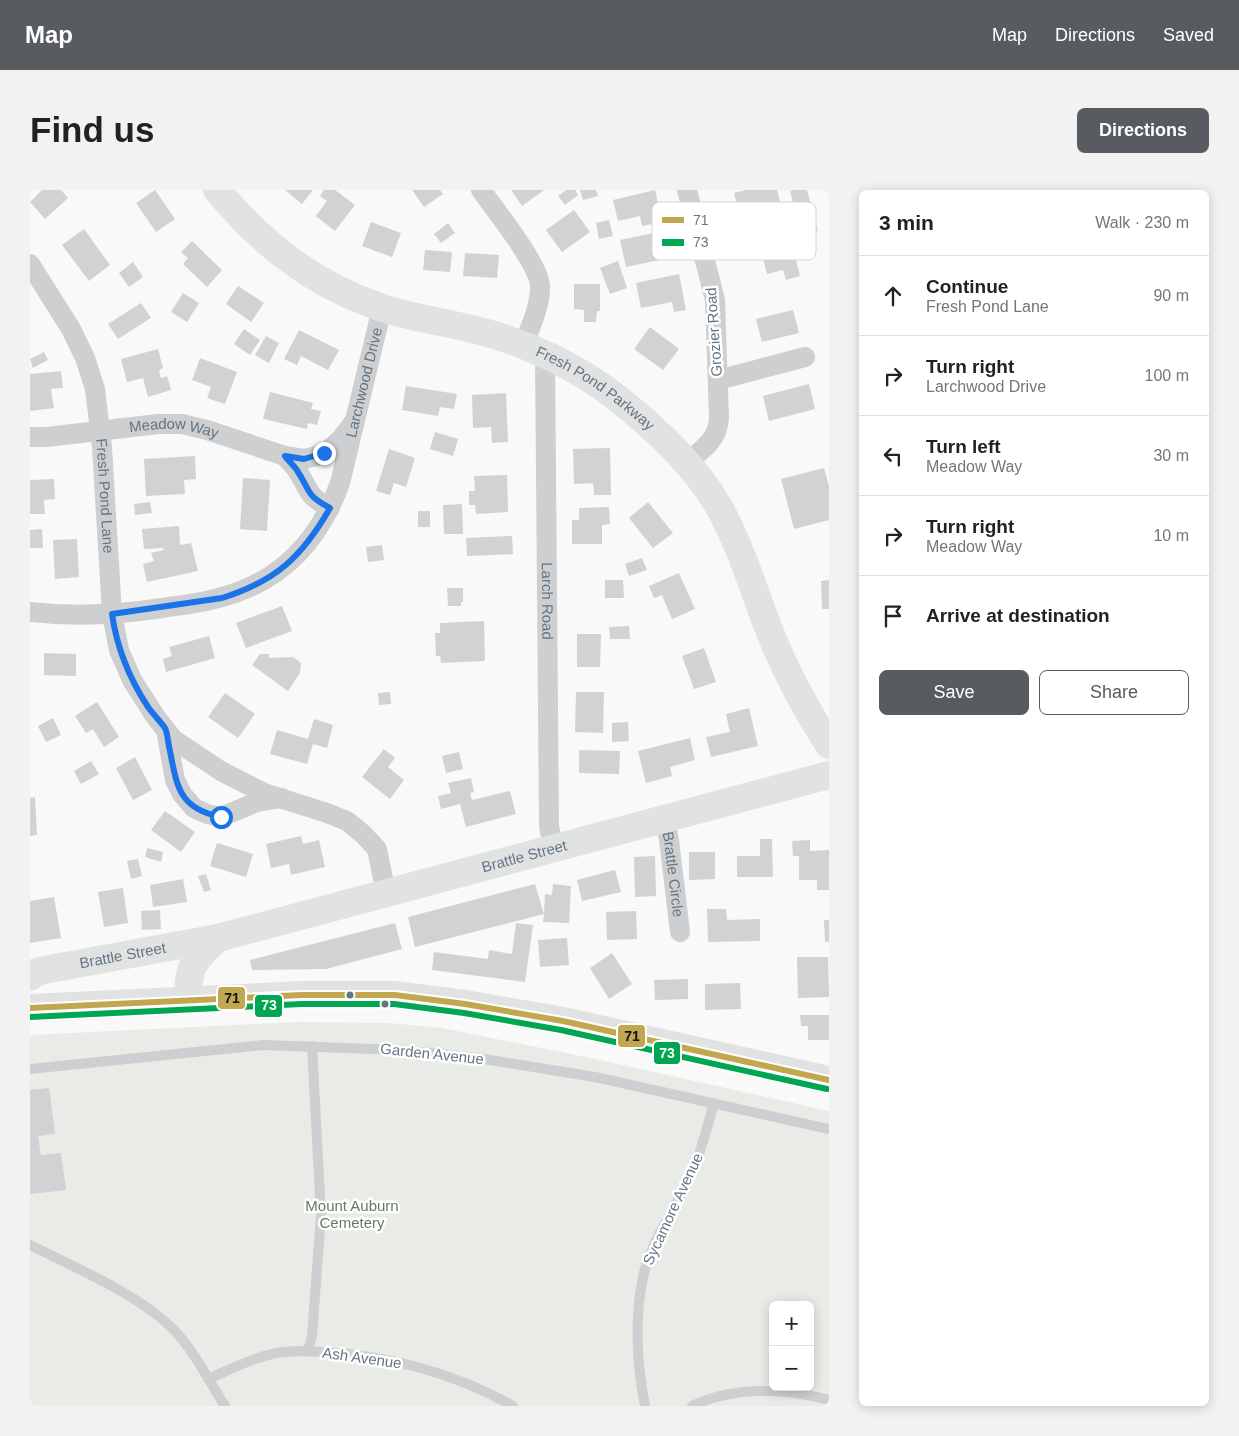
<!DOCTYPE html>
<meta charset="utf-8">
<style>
body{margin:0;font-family:Helvetica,sans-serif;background:#f2f2f2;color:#222}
.controls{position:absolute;right:15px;bottom:15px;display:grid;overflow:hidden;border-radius:8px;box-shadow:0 2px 12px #0003}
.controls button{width:45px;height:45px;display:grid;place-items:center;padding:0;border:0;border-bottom:1px solid #e0e0e0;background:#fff;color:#222;font:25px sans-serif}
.stop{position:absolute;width:15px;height:15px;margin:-11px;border:4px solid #1a73e8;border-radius:50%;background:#fff}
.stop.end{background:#1a73e8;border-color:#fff;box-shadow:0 1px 5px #0008}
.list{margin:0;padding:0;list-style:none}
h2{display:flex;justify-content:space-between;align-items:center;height:65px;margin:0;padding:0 20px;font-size:21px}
h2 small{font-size:16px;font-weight:400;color:#767676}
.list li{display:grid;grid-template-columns:32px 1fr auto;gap:15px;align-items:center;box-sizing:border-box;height:80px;padding:0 20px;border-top:1px solid #e0e0e0}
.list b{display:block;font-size:19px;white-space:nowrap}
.list p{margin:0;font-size:16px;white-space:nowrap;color:#767676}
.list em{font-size:16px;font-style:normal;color:#767676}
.actions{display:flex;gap:10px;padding:15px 20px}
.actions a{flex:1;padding:11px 0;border:1px solid #585c60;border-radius:8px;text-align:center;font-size:18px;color:#585c60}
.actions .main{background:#585c60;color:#fff}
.icon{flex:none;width:28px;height:28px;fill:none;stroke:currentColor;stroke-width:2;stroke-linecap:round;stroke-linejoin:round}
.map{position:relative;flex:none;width:799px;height:1216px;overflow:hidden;border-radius:8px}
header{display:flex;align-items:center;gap:30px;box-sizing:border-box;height:70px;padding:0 25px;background:#585c60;color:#fff}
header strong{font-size:24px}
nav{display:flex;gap:28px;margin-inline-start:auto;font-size:18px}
.intro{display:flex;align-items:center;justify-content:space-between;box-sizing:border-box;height:120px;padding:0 30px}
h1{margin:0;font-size:35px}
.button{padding:12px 22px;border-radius:8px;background:#585c60;color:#fff;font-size:18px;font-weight:700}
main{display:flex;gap:30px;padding:0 30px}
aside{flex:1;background:#fff;border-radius:8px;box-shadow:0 2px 12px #0003}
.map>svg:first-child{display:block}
.green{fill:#e8ebe6;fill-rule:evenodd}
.building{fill:#d0d2d3}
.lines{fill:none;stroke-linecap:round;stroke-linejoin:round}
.lane{stroke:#cecfd0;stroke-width:10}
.street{stroke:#cecfd0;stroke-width:20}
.primary{stroke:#e1e2e2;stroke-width:28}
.highway{stroke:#e1e2e2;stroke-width:28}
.bus-1-casing{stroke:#fff;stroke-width:10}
.bus-2-casing{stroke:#fff;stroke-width:10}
.bus-1{stroke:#c1a74f;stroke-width:6}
.bus-2{stroke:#00a651;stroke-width:6}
.route{stroke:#1a73e8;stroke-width:6}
.bus-dot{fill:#657683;stroke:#fff;stroke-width:2}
.labels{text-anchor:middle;stroke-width:5;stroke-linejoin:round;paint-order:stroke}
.street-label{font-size:15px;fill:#657683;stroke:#fff}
.park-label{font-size:15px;fill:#687a64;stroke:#fff}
.key{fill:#fff;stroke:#d1d6da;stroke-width:1}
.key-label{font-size:14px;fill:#657683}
.line-badge{stroke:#fff;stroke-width:2}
.badge-label{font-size:14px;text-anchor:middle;font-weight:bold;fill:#fff}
.pale-badge-label{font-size:14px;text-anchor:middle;font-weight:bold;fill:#111}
</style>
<header>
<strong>Map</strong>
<nav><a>Map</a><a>Directions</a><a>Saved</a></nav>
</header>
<div class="intro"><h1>Find us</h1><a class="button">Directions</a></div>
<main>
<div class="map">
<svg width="799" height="1216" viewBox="0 0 799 1216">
<rect width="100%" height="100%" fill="#f9f9f9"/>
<path class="green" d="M267 832 359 833 412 838 561 868 799 921V1216H0V845ZM743 1115H780V1197H743Z"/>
<path class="building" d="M12 0H31L38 8 15 29 0 12Z
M125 0 145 29 126 42 106 13Z
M255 0H283L272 14Z
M294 0H305L325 15 305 41 286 26 297 11 290 6Z
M382 0H410L413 4 394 17Z
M481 0H514L492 16Z
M536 0H545L548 5 535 15 528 6Z
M550 0H566L568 6 553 10Z
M625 0 632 32 612 36 610 26 588 31 583 10Z
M716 0H747L752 19 711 30 704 3Z
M764 0H777L781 15 765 20 760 1Z
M544 20 560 42 532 62 516 40Z
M783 22 788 41 771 45 766 26Z
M579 30 583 46 569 49 566 33Z
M341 32 371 43 362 67 332 56Z
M418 33 425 43 411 53 404 44Z
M54 39 80 75 59 91 32 55Z
M638 40 644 67 596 77 590 50Z
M760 44 770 86 756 90 753 80 737 84 729 52Z
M162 51 192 80 177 97 153 74 158 68 151 62Z
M395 60 422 62 420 82 393 80Z
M435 63 469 65 467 88 433 86Z
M588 71 597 98 580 104 570 78Z
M103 72 113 87 99 97 89 83Z
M649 84 656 120 644 122 642 112 611 118 606 93Z
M544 94H570V121H567L566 132H554V120L544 119Z
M208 96 234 113 221 132 196 114Z
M153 103 169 113 157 132 141 122Z
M111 113 121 128 88 149 78 134Z
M763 120 769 143 732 152 726 129Z
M620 137 649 159 633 180 604 159Z
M214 139 230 150 220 165 204 154Z
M269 140 309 160 298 180 271 166 267 175 254 169Z
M236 146 249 153 239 173 225 165Z
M128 159 133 178 129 180 131 188 137 186 141 200 118 207 113 188 97 192 91 169Z
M14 162 18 170 3 178 0 169Z
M170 168 207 182 195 214 177 208 181 197 162 190Z
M31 181 33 198 21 199 24 218 0 221V184Z
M779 194 785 219 739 231 733 206Z
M376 196 427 204 424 219 410 217 408 226 372 220Z
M240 202 283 213 281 219 291 221 287 235 278 233 277 239 233 229Z
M476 203 478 252 462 253 461 237 443 238 442 205Z
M405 242 428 249 423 266 400 259Z
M580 258 581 305H564L563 293 544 294 543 259Z
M359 259 385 268 376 297 364 293 360 305 346 301Z
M165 266 166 289 154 290 155 304 116 306 114 269Z
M794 278 799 296V330L764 339 751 289Z
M477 285 478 322 446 324 445 315H439V301H445L444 286Z
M213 288 240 290 237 341 210 339Z
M24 289 25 309 14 310 15 324H0V290Z
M120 312 122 323 105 325 104 314Z
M618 312 643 343 623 358 599 328Z
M432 314 433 344H414L413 315Z
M579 317 580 334 572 335V354H542V330H549V318Z
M388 321H400V337H388Z
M149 336 150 355 161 353 168 381 117 392 113 374 124 371 121 363 134 360 133 358 114 359 112 339Z
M12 339 13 358H0V340Z
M482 346 483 364 437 366 436 348Z
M47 349 49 387 25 389 23 350Z
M352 355 354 370 338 372 336 357Z
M612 368 617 380 599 386 595 374Z
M649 383 665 419 642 429 632 405 624 408 619 396Z
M575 390H593L594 408H575Z
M799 390V419H792L791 391Z
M417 398H433V412H431V416H418Z
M252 416 262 441 216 458 206 433Z
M454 431 455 471 411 473 410 466H406L405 443H410V433Z
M599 436 600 449H580L579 437Z
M547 444H571L570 477H547Z
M179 446 185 468 136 482 133 469 142 466 139 457Z
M674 458 686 492 664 499 652 466Z
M14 463 46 464V486L14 485Z
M230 464H239V468L263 467 271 473 270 483 258 501 222 475Z
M360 502 361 514 349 515 348 503Z
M546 502H574L573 543 545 542Z
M195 503 225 524 208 548 178 527Z
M67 512 89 547 74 557 63 539 56 543 45 526Z
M719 518 728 556 681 567 676 547 700 542 696 524Z
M23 528 31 545 16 552 8 536Z
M284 529 303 535 297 558 283 554 277 574 240 564 247 540 278 549Z
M598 532 599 551 582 552V533Z
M660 548 665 570 640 577 642 586 616 593 608 561Z
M354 559 365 568 358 577 374 590 360 609 332 587Z
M549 560 590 561 589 584 549 583Z
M429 562 433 579 416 583 412 566Z
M105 567 122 600 103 610 86 578Z
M61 571 69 584 51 594 44 581Z
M441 588 444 602 440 603 442 610 480 601 486 624 436 637 430 614 411 619 408 606 421 603 418 593Z
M5 607 7 645 0 646V608Z
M135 621 165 642 151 662 121 640Z
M271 646 273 654 289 650 295 677 261 685 259 674 241 678 236 654Z
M730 649H742L743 687H707V666H730Z
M780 650V661L799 660V700H787V690H769V666H763L762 651Z
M187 653 223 664 216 687 180 676Z
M117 658 133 662 131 672 115 667Z
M659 662H685V689L659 690Z
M625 666 626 706 605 707 604 667Z
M108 669 112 686 101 689 97 671Z
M585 680 591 702 552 711 547 690Z
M176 684 181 700 174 702 168 686Z
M153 689 157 712 123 717 120 695Z
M505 694 514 724 515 704 522 705 523 694 541 696 539 733 513 732 514 724 385 757 378 727Z
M93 698 98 733 74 737 68 702Z
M24 707 31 748 0 753V711Z
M677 719H696L697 730 730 729V751L678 752Z
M130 720 131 739 112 740 111 721Z
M606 721 607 749 577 750 576 722Z
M794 730H799V752H795Z
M365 733 372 759 296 779 222 780 220 770Z
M486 733 503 735 495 792 402 780 404 762 458 769 459 760 482 764Z
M537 748 539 775 510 777 508 750Z
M582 763 602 794 579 809 560 778Z
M767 767H798L799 807 768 808Z
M658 789V809L625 810 624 790Z
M710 793 711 819 675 820V794Z
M770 825H799V850H778V836H771Z
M19 898 25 944 8 946 11 965 31 963 36 1000 0 1004V900Z"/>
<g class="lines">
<path class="lane" d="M0 879 233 855 371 860 448 868 565 887 799 939
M0 1055C44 1077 110 1105 144 1140 165 1162 179 1191 195 1216
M278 1161 282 1146 291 1025 282 856
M178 1189C199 1180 220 1169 242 1164 257 1160 275 1161 291 1162 357 1165 425 1183 483 1216
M615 1216C607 1174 604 1125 614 1083 621 1052 642 1024 655 996 669 970 676 942 684 913
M662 1216C704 1196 755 1198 799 1210"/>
<g class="street">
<path d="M451 0C465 20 508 73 510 95 511 116 500 136 494 155"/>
<path id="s1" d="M0 74 41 139 55 168 65 199 72 257 82 424 89 460 102 490 125 526 143 549 191 581 234 603 297 623 317 631 333 644 347 659 356 703"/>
<path id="s2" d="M515 165 519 636 523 658"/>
<path d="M688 190 775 167"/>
<path id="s3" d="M0 247H17L128 234H152L177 240 255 266 274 269 287 266 300 259 311 249 323 233"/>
<path d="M255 266C259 272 265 276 268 282 281 302 276 305 300 318"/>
<path d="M656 273C672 260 688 250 689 228L685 110 657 0"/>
<path id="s4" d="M0 422C46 427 87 425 132 418 152 415 173 413 192 407 252 391 289 351 310 293L352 118"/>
<path d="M136 540 145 590 152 604 164 618 177 624 191 627 227 612 252 608"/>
<path id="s5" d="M635 629 639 650 650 742"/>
</g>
<g class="primary">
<path id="s6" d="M0 787 4 783 14 780 188 748 799 585"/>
<path d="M158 810C158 775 163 771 188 748"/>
<path d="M0 818 272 805H365L435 814 533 831 799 890"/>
</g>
<path class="highway" id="s7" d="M187 0C234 56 283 94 352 118 383 128 415 132 446 140 495 152 548 177 587 208 625 238 665 275 689 317 712 358 724 403 742 447 757 484 777 521 799 555"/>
<defs>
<path id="bus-1" d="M0 818 272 805H365L435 814 533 831 799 890"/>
<path id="bus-2" d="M0 827 272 814H364L434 823 531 840 797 899"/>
</defs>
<use href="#bus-1" class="bus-1-casing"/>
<use href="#bus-2" class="bus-2-casing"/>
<use href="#bus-1" class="bus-1"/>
<use href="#bus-2" class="bus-2"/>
</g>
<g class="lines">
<path class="route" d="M191 627C150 619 147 598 140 561 138 554 138 544 135 538 130 531 123 524 118 517 99 488 87 459 82 424L192 408C246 391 272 367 300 318 276 305 281 302 268 282 265 276 259 272 255 266L274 269 294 263"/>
</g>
<g class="bus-dot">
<circle cx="320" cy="805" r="4.5"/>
<circle cx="355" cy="814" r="4.5"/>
</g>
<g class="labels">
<g class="street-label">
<text transform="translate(684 142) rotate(-94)" y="5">Grozier Road</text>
<text dy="5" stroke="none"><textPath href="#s4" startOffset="468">Larchwood Drive</textPath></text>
<text dy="5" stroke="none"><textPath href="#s7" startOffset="436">Fresh Pond Parkway</textPath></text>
<text dy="5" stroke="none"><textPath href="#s3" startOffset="145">Meadow Way</textPath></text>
<text dy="5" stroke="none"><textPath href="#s1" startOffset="249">Fresh Pond Lane</textPath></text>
<text dy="5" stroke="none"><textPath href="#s2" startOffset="246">Larch Road</textPath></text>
<text dy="5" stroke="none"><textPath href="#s6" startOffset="510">Brattle Street</textPath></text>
<text dy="5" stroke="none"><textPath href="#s5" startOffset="56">Brattle Circle</textPath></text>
<text dy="5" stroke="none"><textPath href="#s6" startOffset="96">Brattle Street</textPath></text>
<text transform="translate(402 864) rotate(6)" y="5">Garden Avenue</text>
<text transform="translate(643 1019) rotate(-65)" y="5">Sycamore Avenue</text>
<text transform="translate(332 1168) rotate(8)" y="5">Ash Avenue</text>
</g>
<g class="park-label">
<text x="322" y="1021">Mount Auburn<tspan x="322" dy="17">Cemetery</tspan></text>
</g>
</g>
<rect x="622" y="12" width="164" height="58" rx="8" class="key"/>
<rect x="632" y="27" width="22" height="6" fill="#c1a74f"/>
<rect x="632" y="49" width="22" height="7" fill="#00a651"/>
<g class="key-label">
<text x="663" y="35">71</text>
<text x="663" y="57">73</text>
</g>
<g class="line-badge">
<rect x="187" y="796" width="29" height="24" rx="5" fill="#c1a74f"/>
<rect x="224" y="804" width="29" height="24" rx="5" fill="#00a651"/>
<rect x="587" y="834" width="29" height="24" rx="5" fill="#c1a74f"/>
<rect x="623" y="851" width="28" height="24" rx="5" fill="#00a651"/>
</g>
<g class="badge-label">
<text x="239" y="820">73</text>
<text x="637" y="868">73</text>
</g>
<g class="pale-badge-label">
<text x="202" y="813">71</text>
<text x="602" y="851">71</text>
</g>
</svg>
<div class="controls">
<button>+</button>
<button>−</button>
</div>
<div class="stop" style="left:191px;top:627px"></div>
<div class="stop end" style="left:294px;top:263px"></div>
</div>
<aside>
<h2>3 min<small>Walk · 230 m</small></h2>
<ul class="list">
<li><svg class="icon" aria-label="ahead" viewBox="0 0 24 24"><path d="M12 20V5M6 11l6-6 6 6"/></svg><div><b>Continue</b><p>Fresh Pond Lane</p></div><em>90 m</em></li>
<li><svg class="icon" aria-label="right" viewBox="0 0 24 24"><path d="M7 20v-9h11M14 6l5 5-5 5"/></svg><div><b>Turn right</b><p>Larchwood Drive</p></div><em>100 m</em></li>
<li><svg class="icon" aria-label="left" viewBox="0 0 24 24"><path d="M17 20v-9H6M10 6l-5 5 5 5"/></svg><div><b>Turn left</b><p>Meadow Way</p></div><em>30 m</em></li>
<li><svg class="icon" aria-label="right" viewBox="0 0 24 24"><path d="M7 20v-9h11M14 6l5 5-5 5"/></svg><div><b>Turn right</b><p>Meadow Way</p></div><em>10 m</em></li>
<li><svg class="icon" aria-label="arrive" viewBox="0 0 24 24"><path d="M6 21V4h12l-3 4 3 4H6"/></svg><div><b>Arrive at destination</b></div></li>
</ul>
<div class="actions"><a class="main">Save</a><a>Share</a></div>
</aside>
</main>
